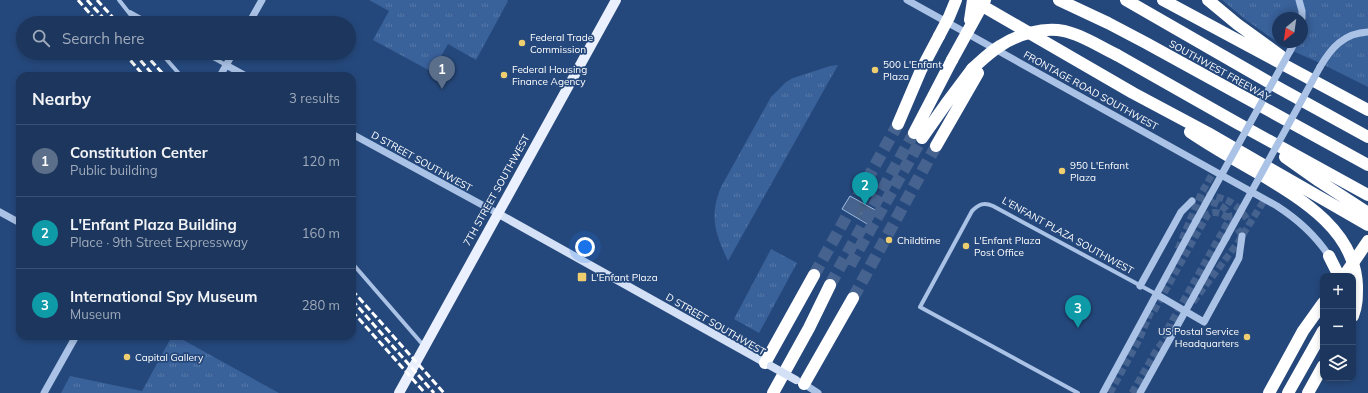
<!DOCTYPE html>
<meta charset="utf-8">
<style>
body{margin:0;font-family:Mulish,sans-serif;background:#253e63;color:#f1f3f6}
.controls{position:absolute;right:12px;bottom:12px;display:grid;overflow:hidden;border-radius:8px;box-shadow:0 2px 6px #0003}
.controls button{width:36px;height:36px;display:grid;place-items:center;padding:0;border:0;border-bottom:1px solid #3a5072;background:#1c365d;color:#f1f3f6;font:20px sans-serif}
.compass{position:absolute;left:1272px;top:12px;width:36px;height:36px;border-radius:50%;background:#1c365d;box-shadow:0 2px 6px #0003;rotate:209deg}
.you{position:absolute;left:585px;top:247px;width:14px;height:14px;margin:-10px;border:3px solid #fff;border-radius:50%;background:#1a73e8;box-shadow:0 0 0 6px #1a73e833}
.badge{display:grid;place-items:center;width:26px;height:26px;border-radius:50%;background:#eece6e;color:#fff;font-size:13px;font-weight:700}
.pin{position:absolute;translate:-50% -33px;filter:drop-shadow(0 1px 2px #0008)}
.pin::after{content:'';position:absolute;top:21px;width:14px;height:12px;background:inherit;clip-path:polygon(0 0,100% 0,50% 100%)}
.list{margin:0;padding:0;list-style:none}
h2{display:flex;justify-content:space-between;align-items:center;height:52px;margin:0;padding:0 16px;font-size:17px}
h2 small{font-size:13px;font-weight:400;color:#a0abbc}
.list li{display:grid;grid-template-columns:26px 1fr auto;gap:12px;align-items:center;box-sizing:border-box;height:72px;padding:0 16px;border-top:1px solid #3a5072}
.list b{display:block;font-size:15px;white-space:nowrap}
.list p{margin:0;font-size:13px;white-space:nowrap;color:#a0abbc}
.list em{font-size:13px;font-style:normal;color:#a0abbc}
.icon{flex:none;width:22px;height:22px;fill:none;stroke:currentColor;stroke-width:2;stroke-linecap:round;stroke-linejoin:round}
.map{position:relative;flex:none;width:1368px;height:393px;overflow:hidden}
.search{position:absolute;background:#1c365d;box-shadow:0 2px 6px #0003;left:16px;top:16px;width:340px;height:44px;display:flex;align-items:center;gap:10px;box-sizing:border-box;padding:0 14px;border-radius:22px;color:#a0abbc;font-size:15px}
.panel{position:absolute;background:#1c365d;box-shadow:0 2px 6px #0003;left:16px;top:72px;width:340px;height:268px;border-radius:12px}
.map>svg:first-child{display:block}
.park{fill:url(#park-tufts);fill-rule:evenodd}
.water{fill:url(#water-ripples);stroke:#9ebde5}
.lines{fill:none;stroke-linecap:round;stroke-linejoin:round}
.tertiary-tunnel{stroke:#466390;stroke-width:7;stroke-dasharray:7 3.5;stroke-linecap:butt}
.motorway-tunnel{stroke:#466390;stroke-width:12;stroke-dasharray:12 6;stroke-linecap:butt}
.minor{stroke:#aac2e5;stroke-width:4}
.tertiary{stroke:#aac2e5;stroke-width:7}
.secondary{stroke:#d3e0f5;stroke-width:8}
.primary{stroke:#eaf0fd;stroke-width:10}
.motorway{stroke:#fff;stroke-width:12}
.rail{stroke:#fff;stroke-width:3;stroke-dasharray:7 3;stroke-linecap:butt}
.tertiary-bridge{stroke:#aac2e5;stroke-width:7}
.secondary-bridge{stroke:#d3e0f5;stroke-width:8}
.motorway-bridge{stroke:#fff;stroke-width:12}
.poi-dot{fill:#eece6e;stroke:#25487c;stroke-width:1.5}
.labels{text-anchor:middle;stroke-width:3.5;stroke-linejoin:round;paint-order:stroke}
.poi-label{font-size:10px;fill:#fff;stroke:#25487c;text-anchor:start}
.street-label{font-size:10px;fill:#fff;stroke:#25487c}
</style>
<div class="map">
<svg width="1368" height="393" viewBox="0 0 1368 393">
<defs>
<pattern id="park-tufts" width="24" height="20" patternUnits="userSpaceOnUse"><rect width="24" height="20" fill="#39619a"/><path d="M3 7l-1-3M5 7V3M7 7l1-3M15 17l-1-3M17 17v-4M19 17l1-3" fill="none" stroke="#5779a9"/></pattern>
<pattern id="water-ripples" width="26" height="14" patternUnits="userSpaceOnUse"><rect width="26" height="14" fill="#486288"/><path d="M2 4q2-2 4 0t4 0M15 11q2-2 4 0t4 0" fill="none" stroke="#637a9a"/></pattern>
</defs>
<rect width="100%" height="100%" fill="#25487c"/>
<path class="park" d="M369 0H507L508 1 476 60 448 44 432 72 373 40 389 11Z
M1222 0H1368V87L1320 63 1286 48 1246 20ZM1278 18H1302V42H1278Z
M838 65 728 261C715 233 709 216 721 187L771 97 786 82 793 78 830 66Z
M771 249 797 263 759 333 734 319Z
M172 336H176L279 393H61L70 376 142 391Z"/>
<path class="water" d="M850 196 877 211 869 225 842 209Z"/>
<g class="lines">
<path class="tertiary-tunnel" d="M1206 195C1229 198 1238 204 1250 224
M1178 249 1201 194 1214 171
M1193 302 1237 244 1265 199
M1154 311 1208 214C1223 207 1236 225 1242 236
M1167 330 1229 220C1231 206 1213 202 1202 200
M1110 393 1139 340 1154 304
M1132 393 1156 351 1175 326"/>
<path class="motorway-tunnel" d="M850 265 922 138
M814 275 898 124
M830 285 914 133
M853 298 936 146"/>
<path class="minor" d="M119 0 137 23
M130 12 150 23
M161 53 181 76
M204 53 226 65
M352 263 424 346
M1078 393 920 307 972 211C979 204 984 202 993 206L1156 294"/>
<path class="tertiary" d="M907 0 1277 206C1297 219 1316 236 1329 256
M1299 0 1302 11V18
M249 23 262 0
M1290 51 1295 42
M226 65 246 76
M1320 67C1331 48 1344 33 1368 32
M220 76 233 53
M352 134 497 213
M0 212 20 223
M1140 286 1181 212 1192 201
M1156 294 1204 322 1239 258 1242 236
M804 384 818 393
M44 393 76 336
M1103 393 1196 221
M1140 393 1226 238"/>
<path class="secondary" d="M497 213 769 365"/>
<path class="primary" d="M399 393 616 0"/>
<path class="motorway" d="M1059 0 1108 23 1146 43 1368 165
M1126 0 1279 88 1368 137
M1163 0 1368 110
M1208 0 1237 24 1281 56
M974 1 1133 93 1208 133 1368 225
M1117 55 1237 123 1368 195
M898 124 921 70 939 36
M1190 132C1212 147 1235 160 1258 173 1301 199 1355 230 1357 286 1357 297 1357 306 1353 316
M914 133 952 60
M922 138 948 101 972 69
M936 146 978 73
M1285 157 1319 181 1368 213
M1329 256 1339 276
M765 363 814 275
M804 384 853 298
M773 393 809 328 830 285
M1269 393 1303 331 1323 303
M1288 393 1323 331
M1308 393 1323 366"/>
<path class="rail" d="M78 0 98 23
M87 0 108 23
M97 0 118 23
M124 53 144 76
M134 53 154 76
M144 53 165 76
M352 290 444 393
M352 300 434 393
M352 311 425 393"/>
<path class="tertiary-bridge" d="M1196 221 1290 51
M1226 238 1320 67"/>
<path class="secondary-bridge" d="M771 366 796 380"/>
<path class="motorway-bridge" d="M970 20 973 0
M939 36 949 17 956 0
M952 60 985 0
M972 69C981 61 990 52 1000 46 1018 34 1043 27 1064 31 1083 35 1100 47 1117 55
M1344 276 1368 241"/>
</g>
<g class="poi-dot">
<circle cx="522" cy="43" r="4"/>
<circle cx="875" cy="70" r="4"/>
<circle cx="504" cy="75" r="4"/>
<circle cx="1062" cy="171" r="4"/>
<circle cx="889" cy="240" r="4"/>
<circle cx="966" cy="246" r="4"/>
<rect x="577" y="272" width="10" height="10" rx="2"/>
<circle cx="1247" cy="337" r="4"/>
<circle cx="127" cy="357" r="4"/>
</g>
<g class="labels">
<g class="poi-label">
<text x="530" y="41">Federal Trade<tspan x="530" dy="12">Commission</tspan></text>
<text x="883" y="68">500 L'Enfant<tspan x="883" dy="12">Plaza</tspan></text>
<text x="512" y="73">Federal Housing<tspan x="512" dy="12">Finance Agency</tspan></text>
<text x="1070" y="169">950 L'Enfant<tspan x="1070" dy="12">Plaza</tspan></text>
<text x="897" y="244">Childtime</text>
<text x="974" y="244">L'Enfant Plaza<tspan x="974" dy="12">Post Office</tspan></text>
<text x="591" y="281">L'Enfant Plaza</text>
<text x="1239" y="335" text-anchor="end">US Postal Service<tspan x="1239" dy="12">Headquarters</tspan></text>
<text x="135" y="361">Capital Gallery</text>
</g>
<g class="street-label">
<text transform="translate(1220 70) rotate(29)" y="4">SOUTHWEST FREEWAY</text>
<text transform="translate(1091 90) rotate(29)" y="4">FRONTAGE ROAD SOUTHWEST</text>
<text transform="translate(422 161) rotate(29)" y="4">D STREET SOUTHWEST</text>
<text transform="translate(496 190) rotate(-61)" y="4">7TH STREET SOUTHWEST</text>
<text transform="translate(1068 235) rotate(29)" y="4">L'ENFANT PLAZA SOUTHWEST</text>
<text transform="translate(716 324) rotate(30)" y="4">D STREET SOUTHWEST</text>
</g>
</g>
</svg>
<div class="controls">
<button>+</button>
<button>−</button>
<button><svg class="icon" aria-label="layers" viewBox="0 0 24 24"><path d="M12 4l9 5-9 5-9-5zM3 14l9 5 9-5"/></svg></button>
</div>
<svg class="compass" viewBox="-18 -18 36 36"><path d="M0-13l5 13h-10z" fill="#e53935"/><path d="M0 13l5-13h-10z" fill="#a0abbc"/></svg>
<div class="you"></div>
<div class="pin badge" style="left:442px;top:89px;background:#5c6f8a">1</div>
<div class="pin badge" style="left:865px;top:205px;background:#0f9aa8">2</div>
<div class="pin badge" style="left:1078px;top:328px;background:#0f9aa8">3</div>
<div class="search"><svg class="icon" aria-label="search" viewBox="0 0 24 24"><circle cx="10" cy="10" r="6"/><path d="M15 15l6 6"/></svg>Search here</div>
<section class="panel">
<h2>Nearby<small>3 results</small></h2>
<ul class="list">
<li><span class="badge" style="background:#5c6f8a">1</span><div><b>Constitution Center</b><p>Public building</p></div><em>120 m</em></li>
<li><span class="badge" style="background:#0f9aa8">2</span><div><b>L'Enfant Plaza Building</b><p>Place · 9th Street Expressway</p></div><em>160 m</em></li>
<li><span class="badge" style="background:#0f9aa8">3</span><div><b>International Spy Museum</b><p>Museum</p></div><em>280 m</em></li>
</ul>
</section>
</div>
